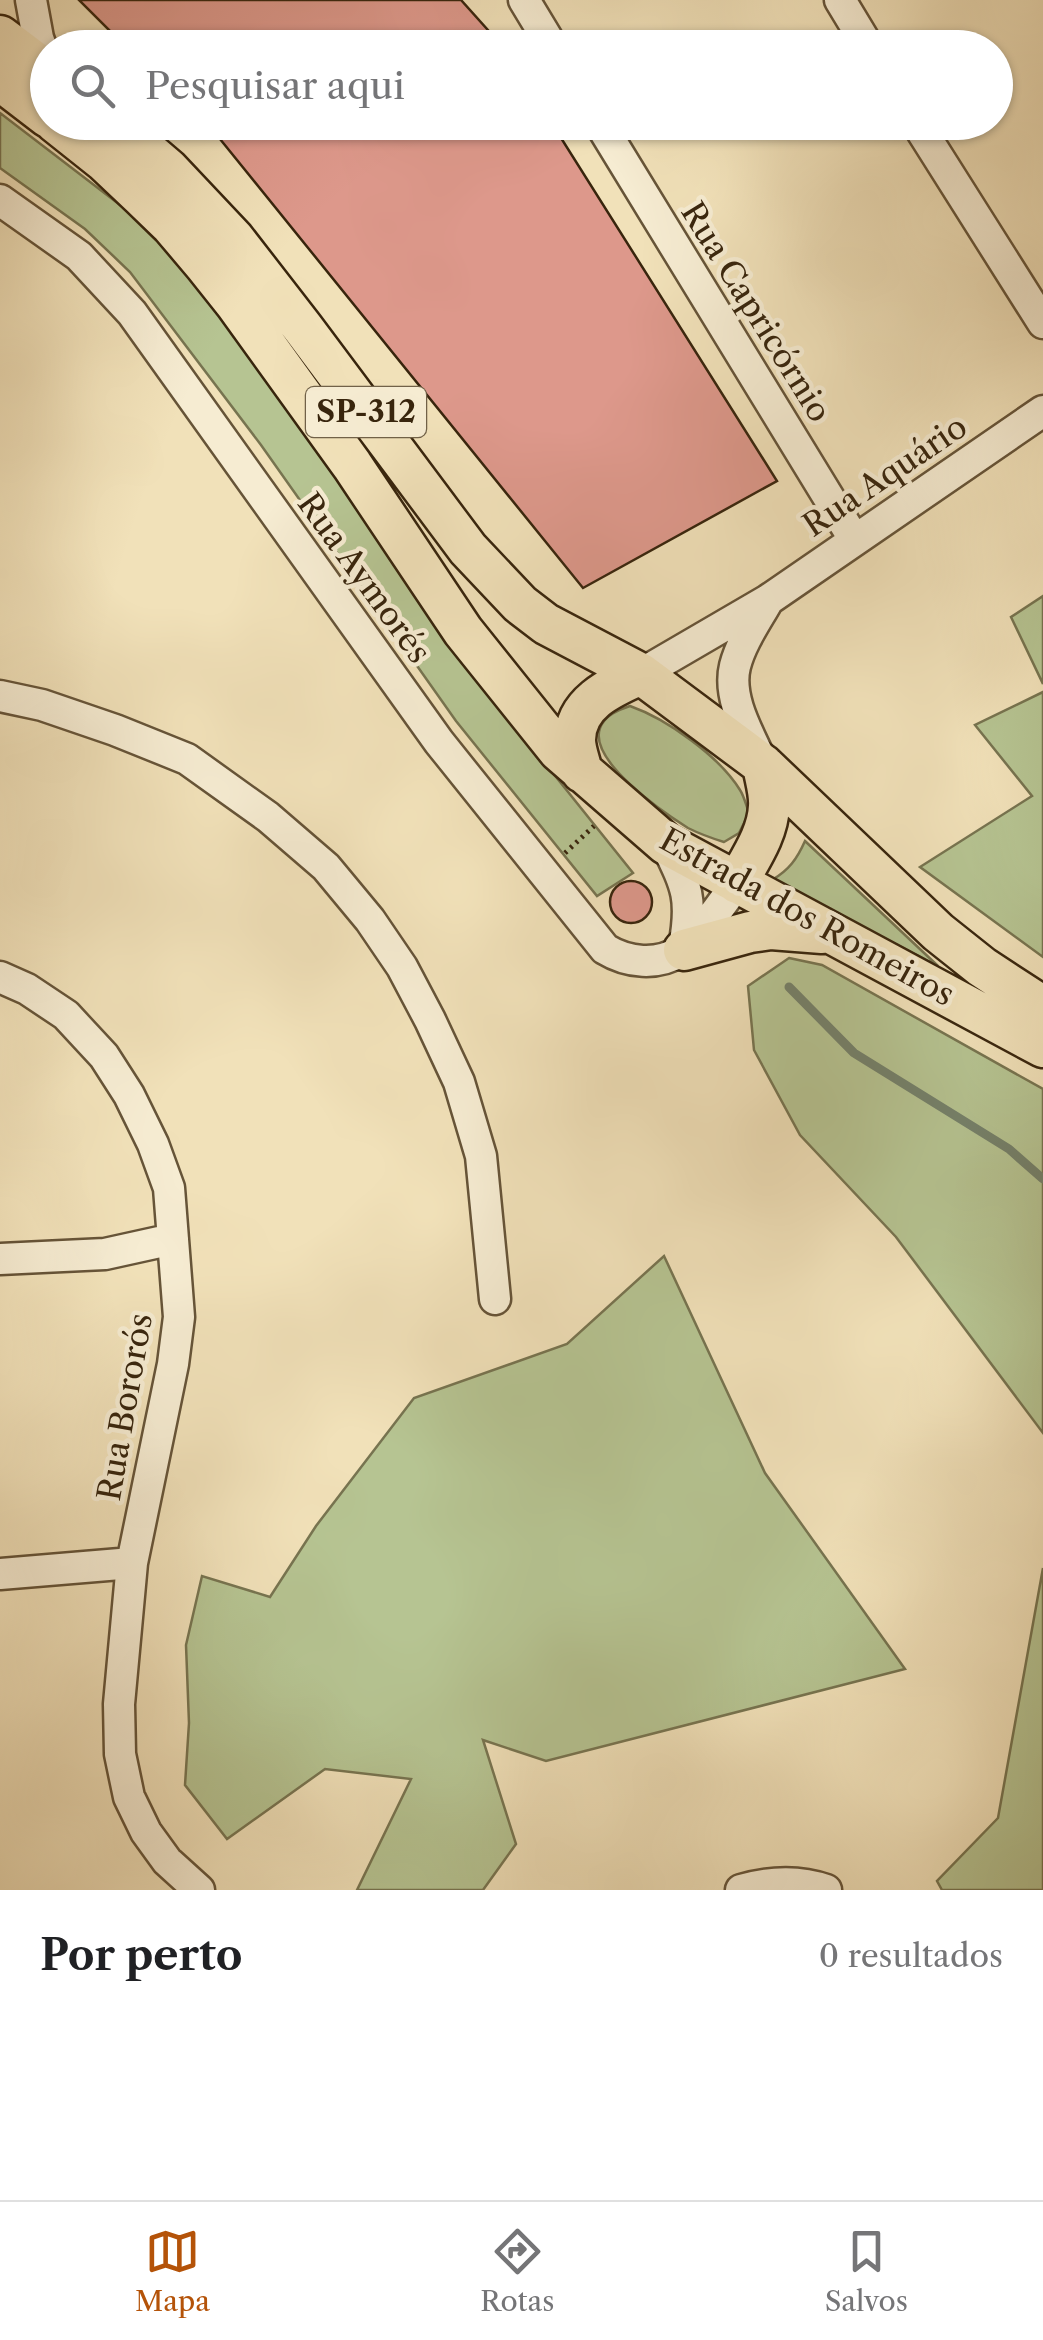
<!DOCTYPE html>
<html lang="pt">
<meta charset="utf-8">
<style>
body{margin:0;font-family:"Libre Caslon Text",serif;background:#f6f6f6;color:#202124}
.list{margin:0;padding:0;list-style:none}
h2{display:flex;justify-content:space-between;align-items:center;height:130px;margin:0;padding:0 40px;font-size:42px}
h2 small{font-size:32px;font-weight:400;color:#757577}
.icon{flex:none;width:55px;height:55px;fill:none;stroke:currentColor;stroke-width:2;stroke-linecap:round;stroke-linejoin:round}
.map{position:relative;flex:none;width:1043px;height:1890px;overflow:hidden}
.search{position:absolute;background:#fff;box-shadow:0 2px 8px #0004;left:30px;right:30px;top:30px;height:110px;display:flex;align-items:center;gap:25px;box-sizing:border-box;padding:0 35px;border-radius:55px;color:#757577;font-size:38px}
.sheet{height:310px;background:#fff}
nav{display:flex;justify-content:space-around;align-items:center;box-sizing:border-box;height:140px;border-top:2px solid #e0e0e0;background:#fff;font-size:28px;color:#757577}
nav a{display:grid;justify-items:center;gap:5px}
nav .on{color:#b45309}
.map>svg:first-child{display:block}
.green{fill:#b6c492;stroke:#777450;stroke-width:2.5}
.lines{fill:none;stroke-linecap:round;stroke-linejoin:round}
.stream{stroke:#74816b;stroke-width:9}
.building{fill:#dd988b;stroke:#38250d;stroke-width:2.5}
.minor-casing{stroke:#665438;stroke-width:35}
.major-casing{stroke:#38250d;stroke-width:45}
.path{stroke:#38250d;stroke-width:5;stroke-dasharray:2.5 5;stroke-linecap:butt}
.minor{stroke:#f6ecd2;stroke-width:30}
.major{stroke:#f1e1b9;stroke-width:40}
.labels{text-anchor:middle;stroke-width:9;stroke-linejoin:round;paint-order:stroke}
.shield{fill:#f6ecd2;stroke:#716148;stroke-width:2.5}
.shield-label{font-size:30px;font-weight:bold;fill:#38250d}
.street-label{font-size:32px;fill:#38250d;stroke:#f6ecd2}
</style>
<div class="map">
<svg width="1043" height="1890" viewBox="0 0 1043 1890">
<rect width="100%" height="100%" fill="#f1e1b9"/>
<filter id="stains"><feTurbulence type="fractalNoise" baseFrequency=".002" numOctaves="4"/><feColorMatrix values="0 0 0 0 .2 0 0 0 0 .09 0 0 0 0 .02 0 0 0 .5 -.17"/></filter>
<radialGradient id="worn" r=".72"><stop offset=".6" stop-color="#630" stop-opacity="0"/><stop offset="1" stop-color="#630" stop-opacity=".3"/></radialGradient>
<path class="green" d="M0 113 167 241 524 737 633 873 597 896 456 721 261 445 130 272 85 229 0 168Z
M1043 596V684L1011 617Z
M1043 692V957L920 867 1032 796 975 725Z
M630 706C667 719 719 756 740 790 744 796 746 805 749 813L739 833 724 842C711 838 700 834 688 828 664 813 588 761 600 728 605 715 618 710 630 706Z
M805 841 938 966 772 880C789 870 797 859 805 841Z
M789 958 822 965 1043 1089V1433L896 1237 800 1135 754 1050 748 986Z
M664 1256 765 1473 905 1669 546 1761 483 1740 516 1844 483 1890H357L411 1779 325 1769 227 1839 185 1785 189 1723 186 1645 202 1576 270 1597 316 1526 414 1398 567 1344Z
M1043 1568V1890H942L937 1881 998 1818Z"/>
<g class="lines">
<path class="stream" d="M789 987 854 1053 1009 1149 1043 1179"/>
</g>
<path class="building" d="M79 0H461L504 48H127Z
M204 122H551L777 481 583 588 220 139Z
M610 902a21 21 0 1 1 42 0a21 21 0 1 1-42 0Z"/>
<g class="lines">
<defs>
<path id="minor" d="M31 0 38 38 48 66
M524 0 553 48
M840 0 869 48
M599 122 854 539
M916 122 1043 323
M0 200 79 256 132 313 439 742 605 949C628 963 657 966 681 951 694 944 727 897 737 883
M641 674 768 600 1043 411
M0 696 42 705 115 730 187 759 268 817 326 867 370 920 402 967 430 1020 459 1082 481 1156 495 1299
M762 763C749 734 727 698 735 666 741 643 755 623 767 602
M666 844C687 887 693 899 684 947
M0 977 27 989 66 1015 104 1056 129 1095 153 1144 169 1188 179 1317 173 1364 132 1563 119 1704 120 1754 129 1797 146 1832 167 1861 199 1890
M0 1259 105 1254 173 1239
M0 1574 132 1563
M741 1890C769 1882 798 1880 826 1890"/>
<path id="major" d="M0 36 48 72
M0 80 48 117
M55 122 104 161 141 196 172 226 205 265 236 304 352 465 463 631 559 751 666 844 1043 1047
M113 122 168 169 234 239 303 328 468 549 520 604 546 624 641 674 763 765 938 932 982 967 1043 1007
M582 772C580 762 575 750 575 740 575 702 612 687 641 674
M737 883C750 859 768 834 769 806 770 793 765 778 763 765
M684 950 750 932 771 929 822 933"/>
</defs>
<use href="#minor" class="minor-casing"/>
<use href="#major" class="major-casing"/>
<path class="path" d="M565 853 594 826"/>
<use href="#minor" class="minor"/>
<use href="#major" class="major"/>
</g>
<g class="labels">
<rect class="shield" x="306" y="387" width="120" height="50" rx="8"/>
<g class="shield-label">
<text x="366" y="422">SP-312</text>
</g>
<g class="street-label">
<text transform="translate(756 312) rotate(58)" y="11">Rua Capricórnio</text>
<text transform="translate(885 476) rotate(-34)" y="11">Rua Aquário</text>
<text transform="translate(364 578) rotate(54)" y="11">Rua Aymorés</text>
<text transform="translate(807 917) rotate(29)" y="11">Estrada dos Romeiros</text>
<text transform="translate(125 1407) rotate(-80)" y="11">Rua Bororós</text>
</g>
</g>
<rect width="100%" height="100%" filter="url(#stains)"/>
<rect width="100%" height="100%" fill="url(#worn)"/>
</svg>
<div class="search"><svg class="icon" aria-label="search" viewBox="0 0 24 24"><circle cx="10" cy="10" r="6"/><path d="M15 15l6 6"/></svg>Pesquisar aqui</div>
</div>
<section class="sheet">
<h2>Por perto<small>0 resultados</small></h2>
<ul class="list">
</ul>
</section>
<nav>
<a class="on"><svg class="icon" aria-label="map" viewBox="0 0 24 24"><path d="M3 6l6-2 6 2 6-2v14l-6 2-6-2-6 2zM9 4v14M15 6v14"/></svg>Mapa</a>
<a><svg class="icon" aria-label="directions" viewBox="0 0 24 24"><path d="M12 3l9 9-9 9-9-9zM9 14v-3h6M13 9l2 2-2 2"/></svg>Rotas</a>
<a><svg class="icon" aria-label="saved" viewBox="0 0 24 24"><path d="M7 4h10v16l-5-4-5 4z"/></svg>Salvos</a>
</nav>
